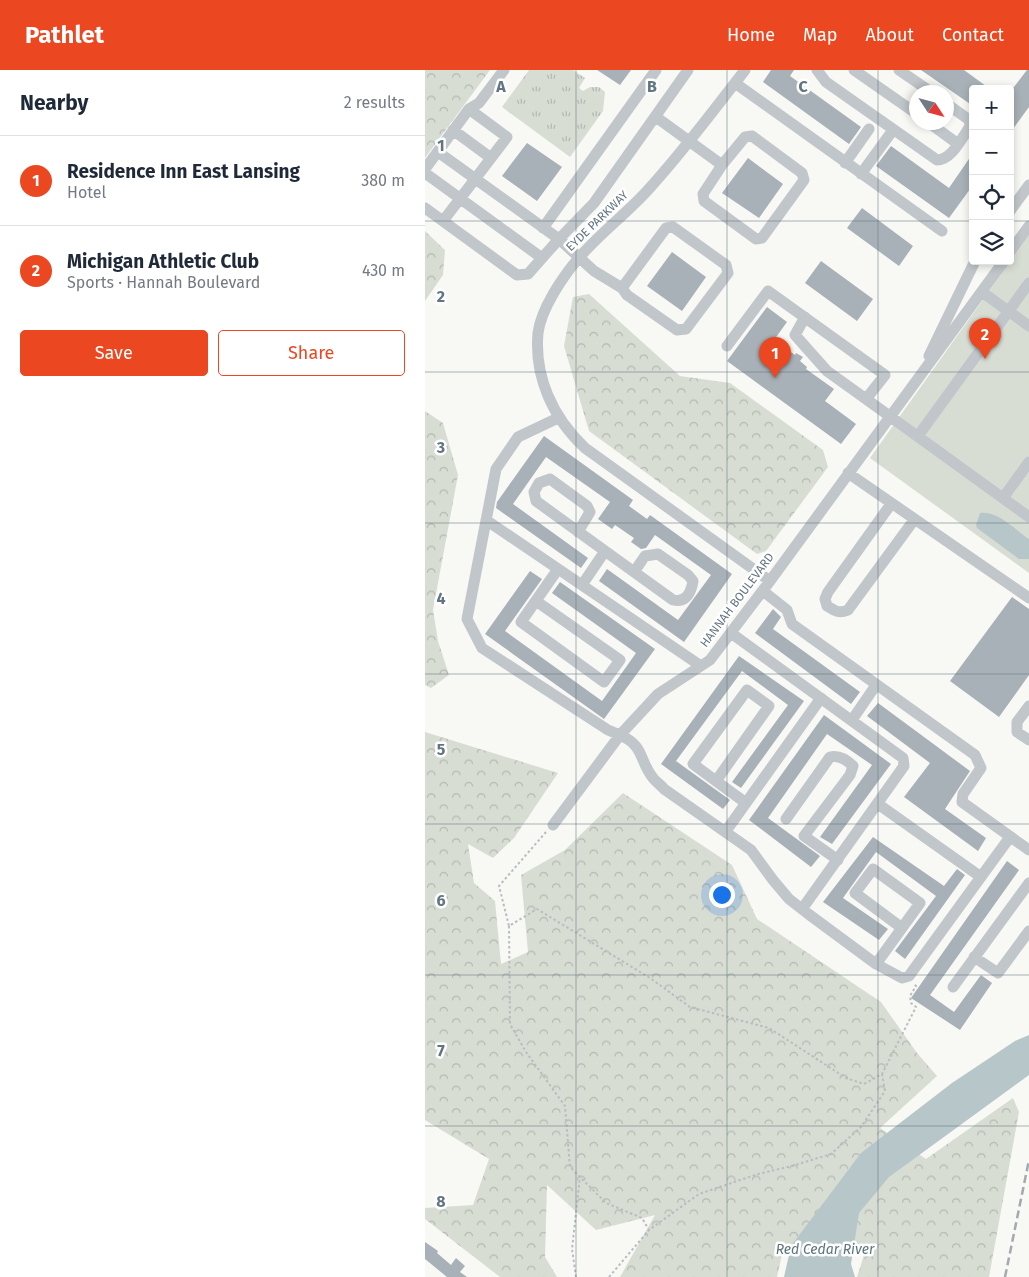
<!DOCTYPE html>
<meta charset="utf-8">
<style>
body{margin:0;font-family:"Fira Sans",sans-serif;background:#f6f6f7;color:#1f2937}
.controls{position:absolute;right:15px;top:15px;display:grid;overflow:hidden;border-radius:5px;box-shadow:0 2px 8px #0003}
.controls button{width:45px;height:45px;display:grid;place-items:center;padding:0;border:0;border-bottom:1px solid #e0e1e3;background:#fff;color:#1f2937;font:25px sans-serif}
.compass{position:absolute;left:484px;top:15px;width:45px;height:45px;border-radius:50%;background:#fff;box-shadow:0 2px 8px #0003;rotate:126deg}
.you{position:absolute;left:296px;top:824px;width:18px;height:18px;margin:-12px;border:4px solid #fff;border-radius:50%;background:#1a73e8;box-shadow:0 0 0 8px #1a73e833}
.badge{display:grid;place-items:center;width:32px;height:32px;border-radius:50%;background:#eb4822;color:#fff;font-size:16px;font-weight:700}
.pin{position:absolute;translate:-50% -41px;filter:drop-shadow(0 1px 2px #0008)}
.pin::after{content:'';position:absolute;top:26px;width:18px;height:15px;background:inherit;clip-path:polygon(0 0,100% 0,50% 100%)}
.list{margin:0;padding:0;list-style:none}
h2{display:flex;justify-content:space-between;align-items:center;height:65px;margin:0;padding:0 20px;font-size:21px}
h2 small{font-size:16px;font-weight:400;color:#747a83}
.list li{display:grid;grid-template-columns:32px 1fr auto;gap:15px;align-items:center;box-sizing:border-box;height:90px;padding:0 20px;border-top:1px solid #e0e1e3}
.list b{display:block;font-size:19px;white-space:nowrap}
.list p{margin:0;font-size:16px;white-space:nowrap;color:#747a83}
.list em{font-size:16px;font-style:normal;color:#747a83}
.actions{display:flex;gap:10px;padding:15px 20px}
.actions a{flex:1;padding:11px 0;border:1px solid #eb4822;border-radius:5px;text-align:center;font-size:18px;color:#eb4822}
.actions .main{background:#eb4822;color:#fff}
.icon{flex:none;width:28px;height:28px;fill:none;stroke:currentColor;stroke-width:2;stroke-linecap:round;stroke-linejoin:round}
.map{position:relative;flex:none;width:604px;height:1207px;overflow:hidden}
header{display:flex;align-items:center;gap:30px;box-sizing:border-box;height:70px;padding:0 25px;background:#eb4822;color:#fff}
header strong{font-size:24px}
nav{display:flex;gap:28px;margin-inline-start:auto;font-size:18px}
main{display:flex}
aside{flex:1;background:#fff}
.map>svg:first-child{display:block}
.green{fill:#d8ddd4}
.forest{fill:url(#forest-crowns)}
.park{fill:url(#park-tufts)}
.water{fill:#b7c6c9}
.building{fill:#a8b1b7}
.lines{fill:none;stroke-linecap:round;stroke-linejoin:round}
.path{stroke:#b9bdc0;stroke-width:2;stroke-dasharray:2.5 2.5;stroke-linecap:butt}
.minor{stroke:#c1c6ca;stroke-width:11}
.rail{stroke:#a2aab0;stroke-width:2.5;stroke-dasharray:8 4;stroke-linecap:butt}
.grid{fill:none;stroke:#627582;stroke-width:1;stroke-opacity:0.55}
.labels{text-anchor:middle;stroke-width:5;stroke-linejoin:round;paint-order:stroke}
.street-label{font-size:12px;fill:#627582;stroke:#fff}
.water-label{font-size:14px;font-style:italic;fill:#5c757c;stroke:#fff}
.grid-label{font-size:16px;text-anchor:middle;font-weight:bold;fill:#627582;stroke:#fff;stroke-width:5;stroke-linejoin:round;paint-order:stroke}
</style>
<header>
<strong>Pathlet</strong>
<nav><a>Home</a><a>Map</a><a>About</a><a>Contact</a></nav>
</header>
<main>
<aside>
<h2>Nearby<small>2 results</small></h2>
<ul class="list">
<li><span class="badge">1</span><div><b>Residence Inn East Lansing</b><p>Hotel</p></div><em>380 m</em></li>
<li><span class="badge">2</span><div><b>Michigan Athletic Club</b><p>Sports · Hannah Boulevard</p></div><em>430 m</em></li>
</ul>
<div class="actions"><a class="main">Save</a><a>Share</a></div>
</aside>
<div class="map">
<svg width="604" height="1207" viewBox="0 0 604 1207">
<defs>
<pattern id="forest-crowns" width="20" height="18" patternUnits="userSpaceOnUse" patternTransform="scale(1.25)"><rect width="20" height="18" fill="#d8ddd4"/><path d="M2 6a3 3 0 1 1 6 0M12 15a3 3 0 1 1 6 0" fill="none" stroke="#b3b8b1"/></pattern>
<pattern id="park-tufts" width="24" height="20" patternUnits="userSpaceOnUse" patternTransform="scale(1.25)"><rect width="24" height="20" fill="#d8ddd4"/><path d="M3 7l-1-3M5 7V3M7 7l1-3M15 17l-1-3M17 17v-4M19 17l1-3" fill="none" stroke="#b3b8b1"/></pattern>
</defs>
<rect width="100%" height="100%" fill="#f8f8f5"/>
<path class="green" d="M604 165V503L445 388Z"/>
<path class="forest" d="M0 0H65L0 88Z
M0 161 20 180 18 205 0 231Z
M164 224 255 306 305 313 398 380 403 397 341 481 332 484 164 361 139 276 148 227Z
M0 341 18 353 33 405 8 540 13 571 24 605 6 618 0 615Z
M0 662 133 703 89 768 68 788 43 774 49 813 70 831 76 894 103 882 96 805 140 780 198 723 307 795 332 849 456 932 492 983 512 1006 455 1058 501 1089 588 1028 594 1042 564 1207H432L440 1182 359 1175 352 1207H195L230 1145 171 1160 122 1115 120 1187 132 1207H75L0 1149V1138L48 1135 64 1089 0 1050Z"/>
<path class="park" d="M104 0H148L160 8 154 18 158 21 165 17H174L180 22 178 41 145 87 77 37Z"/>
<path class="water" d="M555 443C573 440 590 460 604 469V489H594L552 458 551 455Z
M604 965V1005L464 1107 434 1143 426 1194 430 1207H359L366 1176 436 1083 527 1013 590 971Z"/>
<path class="building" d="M172 0H206L195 15Z
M346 0H369L365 6 436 57 424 74 338 12Z
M496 0H539L565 19H548V36Z
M602 0H604V37L585 63V22Z
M102 73 137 97 112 131 77 106Z
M466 76 524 118 548 83V115L524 148 451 96Z
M323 88 358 114 334 148 297 123Z
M437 138 488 176 474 196 422 158Z
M247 182 281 207 257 241 222 216Z
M396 191 448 229 432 251 380 213Z
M342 237 362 252 349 270 370 285 371 283 378 287 375 291 382 297 381 299 409 319 400 331 431 354 416 374 302 291Z
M119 366 208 430 204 436 222 449 225 445 307 504 259 572 174 511 182 499 253 550 286 505 230 465 221 478 216 479 206 472 209 468 190 455 187 459 173 449 185 432 121 387 88 434 163 488 156 498 71 438 72 432Z
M105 501 117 509 80 561 177 631 211 583 127 523 135 512 230 579 179 649 60 564Z
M587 527 604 539V605L574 647 525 611Z
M348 539 356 547 348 559 435 622 426 634 330 563Z
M314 586 379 631 316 718 307 712 363 635 317 601 251 691 305 730 298 739 236 694Z
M453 633 545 701 520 739 561 768 553 781 479 727 505 693 442 646Z
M399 645 466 694 407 774 395 767 447 695 402 664 343 748 395 786 386 797 324 750Z
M448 767 519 816 532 799 540 805 480 889 470 881 511 826 451 782 418 828 463 859 454 870 398 832Z
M582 791 594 800 505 925 529 942 556 905 567 913 535 960 486 928Z
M0 1172 13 1181 12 1183 26 1195 31 1188 40 1196 35 1202 42 1207H22L0 1189Z"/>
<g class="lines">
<path class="path" d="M121 762 74 816 84 856 112 839 225 908 265 937 344 958 421 1008 439 1014 457 1004 491 937 486 933 485 926 491 916 489 914
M84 856 85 954 101 982 140 1036 145 1097 181 1133 217 1148 224 1160
M151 1207 147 1179 155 1107
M184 1207 224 1160 274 1124 333 1104 367 1096 406 1084 436 1057 460 1021 457 1004"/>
<path class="minor" d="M320 0C288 41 257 83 222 121 200 145 173 165 152 190 137 208 116 239 113 263 109 307 128 348 160 378L345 511
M392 0 401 12 512 90C528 89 537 67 546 55L543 49 522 34
M429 0 492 44
M474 0 506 22
M310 13 517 161
M231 47 297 95 278 124 279 131 331 169 337 168 379 110 377 103 327 66 320 67 297 95
M503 52 533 74
M28 60 66 88
M13 82 134 169 169 133 263 0
M420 93 444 59
M0 99 44 39 54 33 79 0
M0 103 117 188
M436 104 468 60
M0 138 92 205 103 204 134 169 169 201 197 218 202 225 252 260 261 259 303 203 301 195 248 157 241 158 197 218
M585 141 604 115
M18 151 82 67 44 39
M118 158 231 0
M585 182 604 156
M579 191 345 511 285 590 233 624 195 665C220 676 214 691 228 708 231 712 236 715 239 719L326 780 348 810 364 829 382 843 451 894 477 908 484 906 489 899 585 767
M557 222 604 256
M380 247 370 265 402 301 441 329
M302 276 343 221 460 305 441 329 604 447
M504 286 550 191
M493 366 604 213
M423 403 604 528
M578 428 604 392
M466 434 403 522 400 529 402 536C410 541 414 544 423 540L489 450
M61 450 276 596
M153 462 165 442 162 436 125 409 114 413 109 422 111 431 180 481
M157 515 180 481 248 530C261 533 266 523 268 511L263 505 233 484 220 486 209 502
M338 521 362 540 367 554 550 685 556 698 538 724 537 732 604 780
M111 531 195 590 179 612 96 552 133 499
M306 563 478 688 479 696 377 839
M604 636 592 652V662L604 670
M427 650 451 615
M291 711 268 694 322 620 344 636 291 711 321 733
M453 734 556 807
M361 749 405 687C414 685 422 690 428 696L425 705 379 766 413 790
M128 755 195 665 183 660 57 578 42 549 71 399 93 367 133 348
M301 761 396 628
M549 887 573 903 604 861
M451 894 495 833 448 799 430 823 477 858
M528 917 604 813"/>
<path class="rail" d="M580 1207 604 1090"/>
</g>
<path class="grid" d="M151 0V1207M302 0V1207M453 0V1207M0 151H548M585 151H604M0 302H604M0 453H604M0 604H604M0 754H604M0 905H604M0 1056H604"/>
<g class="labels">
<g class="street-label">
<text transform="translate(172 151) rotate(-44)" y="4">EYDE PARKWAY</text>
<text transform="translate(312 530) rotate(-53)" y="4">HANNAH BOULEVARD</text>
</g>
<g class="water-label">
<text x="400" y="1184">Red Cedar River</text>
</g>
</g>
<g class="grid-label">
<text x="76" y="22">A</text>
<text x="227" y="22">B</text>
<text x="378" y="22">C</text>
<text x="16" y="81">1</text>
<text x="16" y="232">2</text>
<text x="16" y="383">3</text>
<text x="16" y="534">4</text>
<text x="16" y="685">5</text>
<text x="16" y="836">6</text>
<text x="16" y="986">7</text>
<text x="16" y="1137">8</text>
</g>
</svg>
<div class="controls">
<button>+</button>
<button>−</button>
<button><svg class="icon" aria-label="locate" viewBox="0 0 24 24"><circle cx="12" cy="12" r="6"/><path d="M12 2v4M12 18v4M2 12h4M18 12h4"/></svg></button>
<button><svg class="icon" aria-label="layers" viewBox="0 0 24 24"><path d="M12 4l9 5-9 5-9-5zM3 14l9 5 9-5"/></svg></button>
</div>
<svg class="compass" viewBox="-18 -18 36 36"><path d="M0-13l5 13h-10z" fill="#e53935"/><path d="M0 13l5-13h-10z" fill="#747a83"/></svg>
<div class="you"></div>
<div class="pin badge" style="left:350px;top:308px">1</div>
<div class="pin badge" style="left:560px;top:289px">2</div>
</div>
</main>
